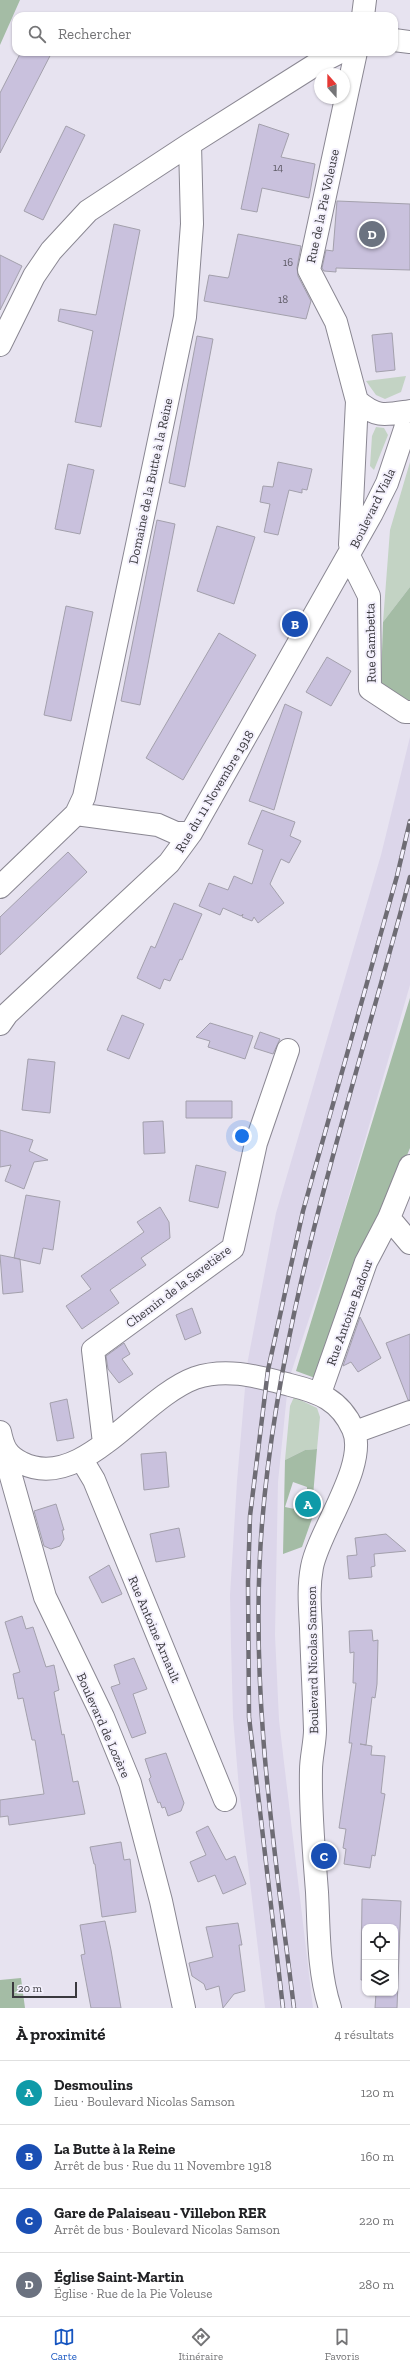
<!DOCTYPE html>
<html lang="fr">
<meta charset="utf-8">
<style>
body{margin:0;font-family:"Zilla Slab",serif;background:#f6f6f6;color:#202124}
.controls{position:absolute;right:12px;bottom:12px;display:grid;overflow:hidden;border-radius:8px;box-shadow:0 1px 3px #0004}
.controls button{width:36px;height:36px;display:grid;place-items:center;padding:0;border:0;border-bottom:1px solid #e0e0e0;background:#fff;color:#202124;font:20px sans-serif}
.compass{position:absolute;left:314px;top:68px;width:36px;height:36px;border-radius:50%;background:#fff;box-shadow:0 1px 3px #0004;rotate:339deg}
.scale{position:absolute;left:12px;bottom:10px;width:65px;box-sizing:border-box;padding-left:4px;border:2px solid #3a393e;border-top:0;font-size:11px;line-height:14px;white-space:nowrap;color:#3a393e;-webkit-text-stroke:3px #f4f1fd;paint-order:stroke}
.you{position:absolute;left:242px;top:1136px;width:14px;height:14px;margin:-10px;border:3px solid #fff;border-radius:50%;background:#1a73e8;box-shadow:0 0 0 6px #1a73e833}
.badge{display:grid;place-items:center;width:26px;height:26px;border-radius:50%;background:#1655c0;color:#fff;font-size:13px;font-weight:700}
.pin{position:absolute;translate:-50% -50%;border:2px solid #fff;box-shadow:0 1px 4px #0006}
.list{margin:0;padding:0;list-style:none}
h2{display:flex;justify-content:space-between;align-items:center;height:52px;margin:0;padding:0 16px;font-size:17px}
h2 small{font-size:13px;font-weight:400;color:#757577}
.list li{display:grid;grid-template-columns:26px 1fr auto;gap:12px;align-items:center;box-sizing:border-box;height:64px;padding:0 16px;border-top:1px solid #e0e0e0}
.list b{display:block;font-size:15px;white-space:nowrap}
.list p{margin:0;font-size:13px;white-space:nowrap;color:#757577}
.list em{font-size:13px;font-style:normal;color:#757577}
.icon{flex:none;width:22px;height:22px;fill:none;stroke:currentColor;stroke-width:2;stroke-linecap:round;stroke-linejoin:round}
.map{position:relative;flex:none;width:410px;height:2008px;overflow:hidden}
.search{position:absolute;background:#fff;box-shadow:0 1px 3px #0004;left:12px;right:12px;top:12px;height:44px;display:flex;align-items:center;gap:10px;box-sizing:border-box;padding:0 14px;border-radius:12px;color:#757577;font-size:15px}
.sheet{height:308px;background:#fff}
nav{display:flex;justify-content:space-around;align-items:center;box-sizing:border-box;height:56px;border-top:1px solid #e0e0e0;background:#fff;font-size:11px;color:#757577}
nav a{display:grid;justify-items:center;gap:2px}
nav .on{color:#1655c0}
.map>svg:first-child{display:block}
.built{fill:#dcd6ea}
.green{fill:#c3d3c4}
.forest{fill:#a4bca5}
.building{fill:#c9c1dd;stroke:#a3a0ac}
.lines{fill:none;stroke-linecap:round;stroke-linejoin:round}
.minor-casing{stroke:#8a8792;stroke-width:24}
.minor{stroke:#fff;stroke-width:22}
.rail-casing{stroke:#6e6c74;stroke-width:4.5}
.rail{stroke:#f4f1fd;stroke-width:3;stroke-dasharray:9;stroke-linecap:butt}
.labels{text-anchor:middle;stroke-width:4;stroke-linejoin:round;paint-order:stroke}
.number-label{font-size:11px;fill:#5e5b66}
.street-label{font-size:13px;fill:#3a393e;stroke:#f4f1fd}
</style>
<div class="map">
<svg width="410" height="2008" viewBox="0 0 410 2008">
<rect width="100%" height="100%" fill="#e7e3f0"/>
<path class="built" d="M410 737V985L339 1229 291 1373 287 1394 278 1482 275 1635 279 1720 313 2008H265L239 1789 233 1717 231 1645 230 1595 237 1481 247 1365 276 1213 381 855Z"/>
<path class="green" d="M406 376 401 392 385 399 376 395 366 381Z
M376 427 384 428 388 435 374 470 370 466 372 436Z
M410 462V587L383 622 390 530Z
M294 1397 317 1408 320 1417 317 1449 305 1450 285 1460 290 1406Z"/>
<path class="forest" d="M0 0H20L0 45Z
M410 587V705L385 691 381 681 383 622Z
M410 998V1148L315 1378 296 1371Z
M317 1449 313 1496 307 1494V1487L293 1482 285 1507 314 1513 302 1547 283 1554 285 1460 305 1450Z
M21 1978 25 2008H0V1980Z"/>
<path class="building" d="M21 52H52L0 153V93Z
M259 124 289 134 281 157 315 164 309 198 262 188 257 212 241 209Z
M66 126 85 135 43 220 24 211Z
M337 201 410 204V270L336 268V272L324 271 322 268 326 250 333 251Z
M114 224 140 230 101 427 75 422 93 331 58 321 60 309 96 315Z
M238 234 301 246 297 268 298 276 311 301 306 319 204 301 209 275 228 278 229 276Z
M0 255 22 266 0 310Z
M392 333 395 370 376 372 372 335Z
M197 336 213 339 185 487 169 483Z
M278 462 312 469 307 490 302 489V493L289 490 278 535 264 532 270 504 260 502 263 486 273 487Z
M68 464 94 470 80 534 55 529Z
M157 520 175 524 140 705 121 701Z
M217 526 255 537 234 604 197 591Z
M66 606 93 612 71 721 44 715Z
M219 633 256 655 183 780 146 758Z
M327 657 351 671 331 706 306 692Z
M285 704 302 712 274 810 249 801Z
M262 810 295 822 290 836 301 841 289 863 281 859 270 884 284 903 258 923 254 917 252 921 242 917 243 914 241 916 223 908 220 915 199 906 209 883 228 890 234 876 252 884 263 850 248 844Z
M68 852 87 872 0 955V917Z
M174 903 202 914 182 960 180 959 170 981 164 979 160 989 137 978 151 946 155 948Z
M122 1015 144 1024 129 1059 107 1050Z
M210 1023 253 1036 245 1059 208 1047 210 1041 196 1037Z
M260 1032 280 1039 273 1054 254 1048Z
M28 1059 55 1062 50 1113 22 1110Z
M186 1101H232V1118H186Z
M163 1121 165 1153 144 1154 143 1122Z
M0 1130 33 1140 29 1151 48 1160 34 1162 24 1189 5 1181 11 1165 0 1167Z
M196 1165 226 1172 218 1208 189 1201Z
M26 1195 60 1201 53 1250 43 1248 40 1264 14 1258Z
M160 1207 169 1222 170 1238 141 1258 146 1265 110 1290 119 1303 82 1329 66 1306 91 1289 81 1276 144 1232 137 1222Z
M0 1255 20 1259 23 1292 3 1294Z
M192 1308 201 1333 185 1340 176 1315Z
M360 1317 381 1358 358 1372 351 1362 343 1366Z
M410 1334V1400H408L386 1343Z
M124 1343 130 1354 122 1359 133 1374 119 1383 108 1369 106 1356Z
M67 1399 74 1438 57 1441 50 1403Z
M166 1452 169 1487 144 1490 141 1454Z
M56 1504 64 1530H62L64 1539 60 1546 51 1549 44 1546 34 1511Z
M179 1528 185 1557 156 1562 150 1534Z
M386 1534 406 1551 374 1554 375 1566 371 1567 372 1577 349 1579 347 1556 357 1555 355 1538Z
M109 1565 122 1594 102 1603 89 1577Z
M22 1616 26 1629 33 1627 46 1667 54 1665 59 1690 54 1692 62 1735 64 1734 73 1782 78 1781 85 1814 9 1825 8 1816 0 1817V1800L44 1794 35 1740H32L23 1698 18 1699 13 1674 20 1672 5 1622Z
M372 1630 373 1641 378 1640 377 1684 375 1698 372 1697 366 1745 360 1744 372 1746 371 1755 385 1756 381 1793 385 1794 375 1856 372 1855 370 1868 344 1864 346 1849 343 1848 346 1829 339 1828 352 1743H349L356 1683H353L354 1652 350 1653 349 1631Z
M134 1658 147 1689 133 1694 146 1733 132 1738 111 1687 120 1684 114 1665Z
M166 1753 184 1803 181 1811 168 1816 165 1807 162 1808 160 1802 158 1803 149 1779 151 1777 145 1759Z
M208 1826 226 1860 235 1856 246 1884 223 1894 215 1875 198 1882 190 1862 206 1855 196 1832Z
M121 1842 124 1860 130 1859 136 1912 102 1917 95 1864H94L90 1847Z
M362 1899 401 1901 397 2008H375L376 1993H395V1927H365V1980H361Z
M105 1921 111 1950 121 2008H91L81 1955 85 1954 80 1925Z
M238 1923 242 1945H239L245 1991 234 1994 223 2008 219 1986 206 1990 204 1984 192 1976 189 1963 213 1957 206 1927Z"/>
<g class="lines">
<defs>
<path id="minor" d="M363 16 365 0
M394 40 410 42
M0 345 34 276 51 251 88 211 190 144 315 65 340 52
M357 401C377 418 385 415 410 411
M350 545 357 401 336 322 309 270 356 52
M349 556 369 596 370 689 405 712H410
M76 814 84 797 185 317 192 224 190 144
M0 887 76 814 158 825 176 833H191
M0 1024 7 1014 169 863 191 833 372 513 387 483 410 414
M389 1218 410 1243
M320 1393 366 1262 389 1218 410 1166
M0 1432C3 1447 7 1456 22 1463 82 1493 140 1398 195 1378 227 1367 259 1377 290 1385 319 1392 340 1400 353 1429 369 1464 319 1530 312 1567 308 1588 310 1608 311 1628 312 1662 314 1696 315 1730 315 1743 311 1757 311 1770 310 1811 314 1852 317 1892 319 1930 318 1971 330 2008
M355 1432 410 1412
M104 1443 93 1350 233 1248 256 1143 288 1050
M1 1448H3L45 1597 103 1717 130 1783 161 1901 184 2008
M82 1460 94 1480 225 1800"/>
</defs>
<use href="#minor" class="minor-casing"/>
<use href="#minor" class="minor"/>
<defs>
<path id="rail" d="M283 2008 249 1717 248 1582 250 1516 268 1370 303 1211 397 876 410 821
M294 2008C274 1847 249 1686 262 1524 280 1301 354 1092 410 877"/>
</defs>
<use href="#rail" class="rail-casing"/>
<use href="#rail" class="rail"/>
</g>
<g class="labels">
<g class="number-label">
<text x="278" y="171">14</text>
<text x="288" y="266">16</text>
<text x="283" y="303">18</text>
</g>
<g class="street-label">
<text transform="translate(322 206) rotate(-78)" y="5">Rue de la Pie Voleuse</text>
<text transform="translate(150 481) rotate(-78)" y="5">Domaine de la Butte à la Reine</text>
<text transform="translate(372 508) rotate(-64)" y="5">Boulevard Viala</text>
<text transform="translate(370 643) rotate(-91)" y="5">Rue Gambetta</text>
<text transform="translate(214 791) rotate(-59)" y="5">Rue du 11 Novembre 1918</text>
<text transform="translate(178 1286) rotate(-37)" y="5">Chemin de la Savetière</text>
<text transform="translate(349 1312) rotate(-70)" y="5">Rue Antoine Badour</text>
<text transform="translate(155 1629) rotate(67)" y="5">Rue Antoine Arnault</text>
<text transform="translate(312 1660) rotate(-91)" y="5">Boulevard Nicolas Samson</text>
<text transform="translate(104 1725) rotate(66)" y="5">Boulevard de Lozère</text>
</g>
</g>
</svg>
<div class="controls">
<button><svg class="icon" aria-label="locate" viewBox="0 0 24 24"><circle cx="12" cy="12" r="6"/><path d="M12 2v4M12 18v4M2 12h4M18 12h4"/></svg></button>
<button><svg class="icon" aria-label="layers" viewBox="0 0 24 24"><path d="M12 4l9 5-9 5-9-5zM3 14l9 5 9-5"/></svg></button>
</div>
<svg class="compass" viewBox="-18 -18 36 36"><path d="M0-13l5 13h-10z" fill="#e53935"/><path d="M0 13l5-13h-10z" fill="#757577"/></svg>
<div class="scale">20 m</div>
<div class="you"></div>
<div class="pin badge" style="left:308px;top:1504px;background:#0f9aa8">A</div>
<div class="pin badge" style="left:295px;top:624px;background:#1a4fb4">B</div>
<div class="pin badge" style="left:324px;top:1856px;background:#1a4fb4">C</div>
<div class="pin badge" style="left:372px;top:234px;background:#6b7280">D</div>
<div class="search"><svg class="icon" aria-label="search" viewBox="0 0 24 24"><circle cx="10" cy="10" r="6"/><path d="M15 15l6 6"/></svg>Rechercher</div>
</div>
<section class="sheet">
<h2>À proximité<small>4 résultats</small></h2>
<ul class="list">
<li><span class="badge" style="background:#0f9aa8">A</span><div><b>Desmoulins</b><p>Lieu · Boulevard Nicolas Samson</p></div><em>120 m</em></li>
<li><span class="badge" style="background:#1a4fb4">B</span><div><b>La Butte à la Reine</b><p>Arrêt de bus · Rue du 11 Novembre 1918</p></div><em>160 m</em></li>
<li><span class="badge" style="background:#1a4fb4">C</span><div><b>Gare de Palaiseau - Villebon RER</b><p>Arrêt de bus · Boulevard Nicolas Samson</p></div><em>220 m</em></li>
<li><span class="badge" style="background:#6b7280">D</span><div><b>Église Saint-Martin</b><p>Église · Rue de la Pie Voleuse</p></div><em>280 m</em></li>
</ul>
</section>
<nav>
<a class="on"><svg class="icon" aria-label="map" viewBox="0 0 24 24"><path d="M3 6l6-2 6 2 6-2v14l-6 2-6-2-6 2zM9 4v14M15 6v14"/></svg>Carte</a>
<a><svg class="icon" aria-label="directions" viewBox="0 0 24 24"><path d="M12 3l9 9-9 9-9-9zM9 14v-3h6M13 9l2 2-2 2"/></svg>Itinéraire</a>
<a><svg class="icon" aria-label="saved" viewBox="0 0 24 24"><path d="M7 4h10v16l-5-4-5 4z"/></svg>Favoris</a>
</nav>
